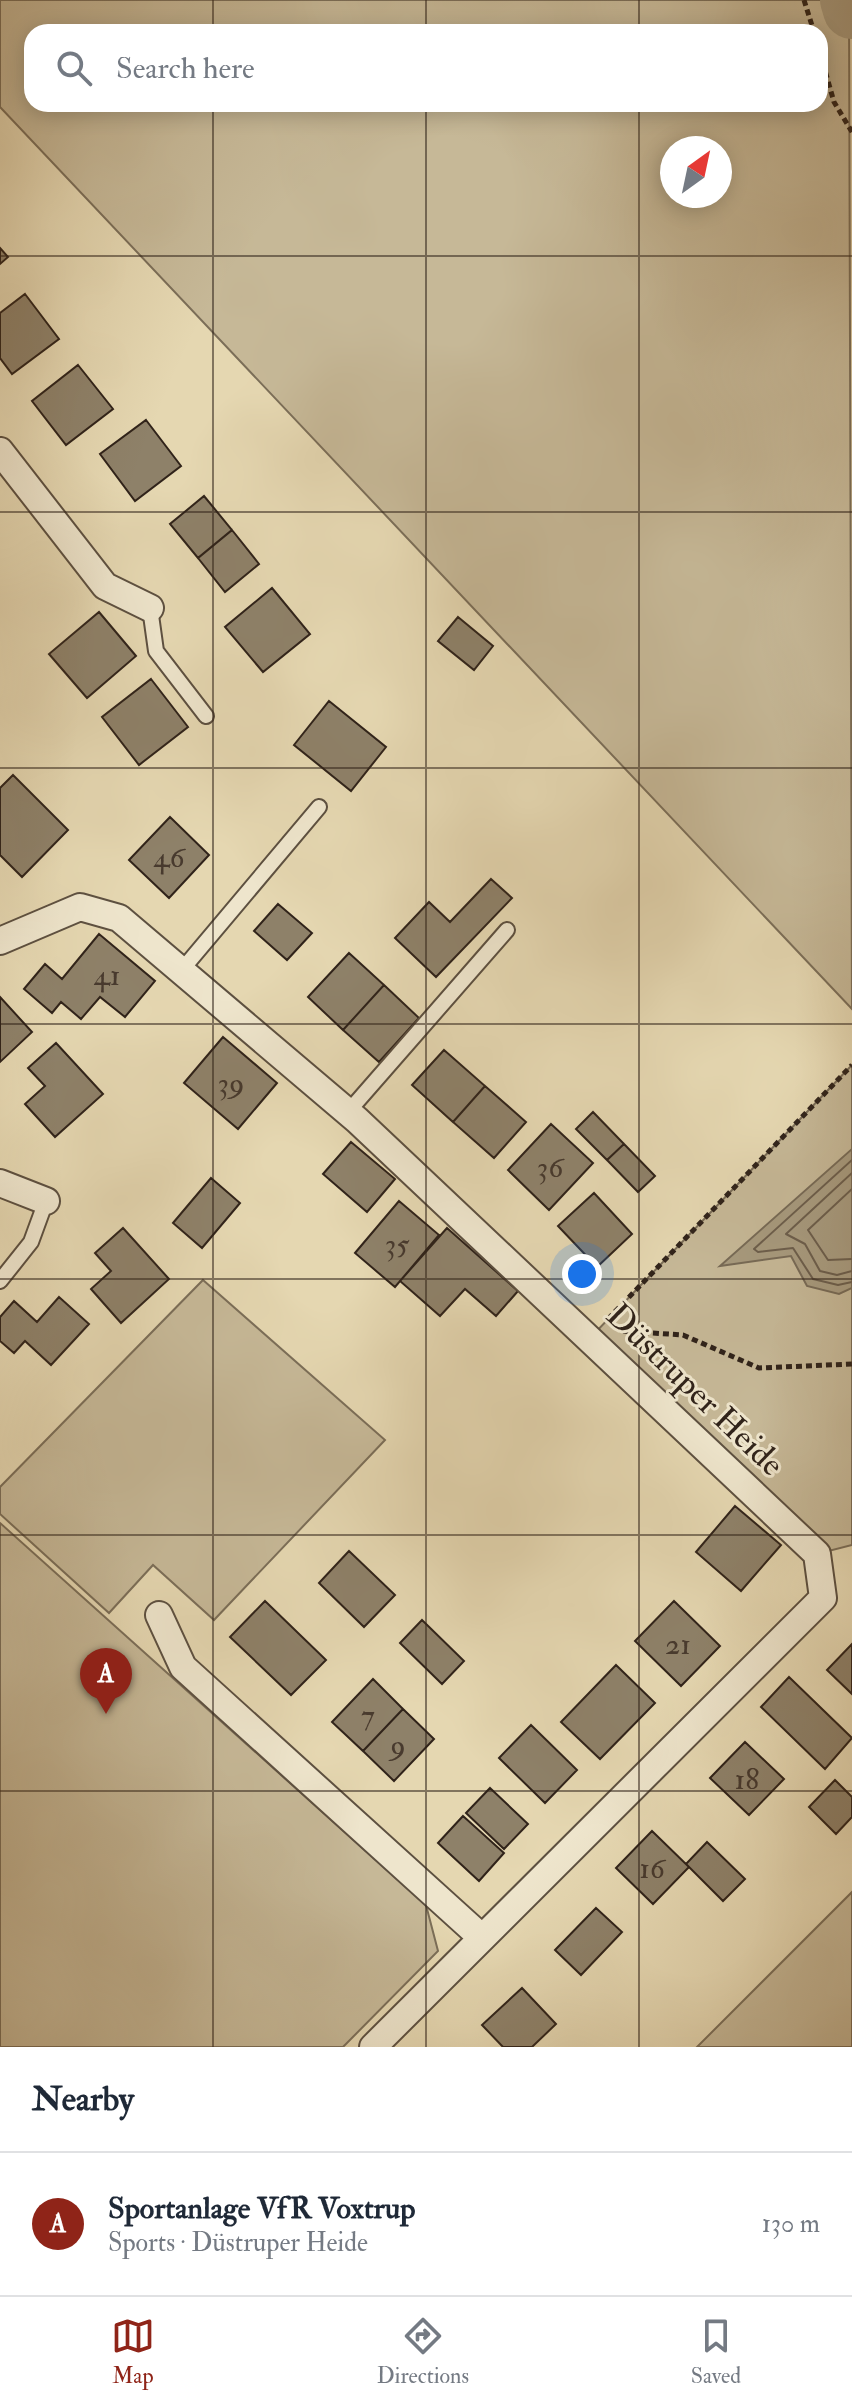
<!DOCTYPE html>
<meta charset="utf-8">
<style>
body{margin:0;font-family:"IM FELL Double Pica",serif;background:#f6f6f7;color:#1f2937}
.compass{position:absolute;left:660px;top:136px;width:72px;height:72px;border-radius:50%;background:#fff;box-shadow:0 4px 20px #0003;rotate:33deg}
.you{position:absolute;left:582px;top:1274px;width:28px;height:28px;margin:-20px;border:6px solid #fff;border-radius:50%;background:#1a73e8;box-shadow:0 0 0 12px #1a73e833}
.badge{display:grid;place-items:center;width:52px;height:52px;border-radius:50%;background:#8f2418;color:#fff;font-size:26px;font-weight:700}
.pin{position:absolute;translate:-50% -66px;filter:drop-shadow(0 2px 4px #0008)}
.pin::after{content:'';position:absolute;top:42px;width:28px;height:24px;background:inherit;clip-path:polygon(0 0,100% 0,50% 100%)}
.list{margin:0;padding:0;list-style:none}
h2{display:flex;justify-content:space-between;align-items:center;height:104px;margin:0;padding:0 32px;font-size:34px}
h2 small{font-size:26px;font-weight:400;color:#747a83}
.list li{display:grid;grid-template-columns:52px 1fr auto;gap:24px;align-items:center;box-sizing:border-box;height:144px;padding:0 32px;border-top:2px solid #e0e1e3}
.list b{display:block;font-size:30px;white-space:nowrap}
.list p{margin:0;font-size:26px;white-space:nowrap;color:#747a83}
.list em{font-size:26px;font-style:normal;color:#747a83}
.icon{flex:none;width:44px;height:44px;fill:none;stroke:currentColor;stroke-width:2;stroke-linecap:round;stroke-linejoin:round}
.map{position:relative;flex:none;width:852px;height:2047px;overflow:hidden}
.search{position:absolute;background:#fff;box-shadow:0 4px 20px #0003;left:24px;right:24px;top:24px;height:88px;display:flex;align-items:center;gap:20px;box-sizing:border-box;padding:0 28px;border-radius:24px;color:#747a83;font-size:30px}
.sheet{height:248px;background:#fff}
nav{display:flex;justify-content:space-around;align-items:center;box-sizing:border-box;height:112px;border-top:2px solid #e0e1e3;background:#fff;font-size:22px;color:#747a83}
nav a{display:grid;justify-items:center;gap:4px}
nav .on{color:#8f2418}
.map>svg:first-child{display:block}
.green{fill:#c6b897;stroke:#7b6e58;stroke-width:2;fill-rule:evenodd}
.water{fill:#a79a7e;stroke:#776a56;stroke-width:2}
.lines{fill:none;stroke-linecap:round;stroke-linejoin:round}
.shore{stroke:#6c5e4c;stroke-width:2}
.river{stroke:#a79a7e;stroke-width:58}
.building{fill:#8e8169;stroke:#30231a;stroke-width:2}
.service-casing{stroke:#5d5040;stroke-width:18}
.minor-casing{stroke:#5d5040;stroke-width:30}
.path{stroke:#30231a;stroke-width:5;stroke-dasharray:6 4;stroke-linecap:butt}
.service{stroke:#eee5cc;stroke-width:14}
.minor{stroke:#eee5cc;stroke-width:26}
.grid{fill:none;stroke:#30231a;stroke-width:2;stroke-opacity:0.55}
.labels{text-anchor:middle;stroke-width:6;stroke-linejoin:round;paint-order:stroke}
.number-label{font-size:30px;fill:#483a2e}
.street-label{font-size:34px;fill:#30231a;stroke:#eee5cc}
</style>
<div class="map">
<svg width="852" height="2047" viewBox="0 0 852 2047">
<rect width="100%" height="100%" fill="#e5d7b1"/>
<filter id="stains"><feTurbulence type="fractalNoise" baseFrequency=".0025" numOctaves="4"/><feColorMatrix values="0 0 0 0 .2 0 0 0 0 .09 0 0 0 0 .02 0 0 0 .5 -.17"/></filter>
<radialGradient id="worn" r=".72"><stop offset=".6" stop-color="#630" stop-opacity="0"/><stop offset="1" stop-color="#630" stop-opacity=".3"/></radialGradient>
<path class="green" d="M0 0H849L852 1009 0 107ZM820 32V104H32V32ZM672 148H720V196H672Z
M852 1065V1545L817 1554 591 1337Z
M203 1280 385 1440 214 1620 153 1565 109 1613 0 1514V1487Z
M0 1523 426 1905 438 1951 343 2047H0Z
M852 1892V2047H697Z"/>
<path class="water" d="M852 1149V1288L839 1294 807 1286 791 1256 720 1266Z"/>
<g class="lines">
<path class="shore" d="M852 1160 754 1249 758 1252 793 1248 813 1279 838 1285 852 1282
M852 1173 786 1234 805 1244 820 1271 837 1275 852 1271
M852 1189 808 1230 828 1260 852 1259"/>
<path class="river" d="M849 0 852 10"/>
</g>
<path class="building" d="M0 248 8 257 0 264Z
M25 294 59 339 12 374 0 358V313Z
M78 365 113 409 66 445 32 401Z
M146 420 181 466 135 501 100 454Z
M204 496 232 530 198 558 170 524Z
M232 530 259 564 225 592 198 558Z
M272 588 310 634 263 672 225 627Z
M99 612 136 656 87 698 49 654Z
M458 617 493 646 474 670 438 641Z
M151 679 188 727 139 765 102 717Z
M329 701 386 747 351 791 294 745Z
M13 775 68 830 22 877 0 855V788Z
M170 817 209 855 169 898 129 860Z
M491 879 512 898 436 977 395 938 429 902 450 922Z
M278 904 312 933 287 960 254 931Z
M99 934 155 981 125 1017 100 997 81 1019 61 1002 52 1013 24 989 45 964 62 979Z
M349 953 384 985 343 1030 308 997Z
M384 985 419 1018 379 1062 343 1030Z
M0 997 32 1032 0 1062Z
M223 1037 277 1083 238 1129 184 1083Z
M56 1043 103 1094 55 1137 25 1104 45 1086 28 1068Z
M444 1050 485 1086 453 1122 412 1085Z
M485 1086 526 1122 494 1158 453 1122Z
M593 1112 624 1144 607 1160 576 1129Z
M551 1124 593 1163 549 1210 508 1170Z
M351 1142 395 1179 367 1212 323 1174Z
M624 1144 655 1176 638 1192 607 1160Z
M211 1178 240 1203 202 1248 173 1223Z
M594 1193 632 1234 597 1267 558 1226Z
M399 1201 439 1235 395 1287 355 1253Z
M123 1228 169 1279 121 1323 91 1289 111 1271 95 1253Z
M447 1228 518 1291 496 1316 465 1289 440 1316 400 1281Z
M59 1297 89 1324 51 1365 25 1341 14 1353 0 1341V1317L14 1301 37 1322Z
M735 1506 781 1545 741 1591 696 1552Z
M349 1551 395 1595 364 1627 319 1583Z
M265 1601 326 1660 291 1695 230 1637Z
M674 1601 720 1646 681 1686 635 1641Z
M422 1620 464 1661 442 1684 400 1643Z
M852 1644V1694L827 1670Z
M616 1665 655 1703 600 1759 561 1722Z
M789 1677 852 1738 825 1769 761 1707Z
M373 1679 403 1709 363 1751 332 1722Z
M403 1709 434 1739 394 1781 363 1751Z
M531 1725 577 1770 545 1803 499 1758Z
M745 1742 784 1779 749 1815 710 1778Z
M835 1780 852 1797V1817L836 1834 809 1807Z
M490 1788 528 1824 504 1849 466 1813Z
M463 1816 504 1853 479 1881 438 1843Z
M652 1831 689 1867 653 1904 616 1868Z
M707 1842 745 1879 723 1901 686 1864Z
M596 1908 622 1932 581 1975 555 1950Z
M522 1988 556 2024 532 2047H503L482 2025Z"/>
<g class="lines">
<defs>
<path id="service" d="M150 608 156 651 206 716
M181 971 319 807
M348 1112 507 930
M0 1281 31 1242 46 1201"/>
<path id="minor" d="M0 451 105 586 150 608
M0 941 80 907 119 918 357 1120 817 1554 823 1598 373 2047
M0 1183 46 1201
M159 1615 183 1667 480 1936"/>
</defs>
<use href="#service" class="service-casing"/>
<use href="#minor" class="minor-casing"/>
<path class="path" d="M804 0 814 32
M820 53 834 102 852 132
M608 1319 852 1065
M623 1331 683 1335 759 1368 852 1364"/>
<use href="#service" class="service"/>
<use href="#minor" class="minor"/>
</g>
<path class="grid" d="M213 0V32M426 0V32M639 0V32M213 104V2047M426 104V2047M639 104V2047M0 256H852M0 512H852M0 768H852M0 1024H852M0 1279H852M0 1535H852M0 1791H852"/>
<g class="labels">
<g class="number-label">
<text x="169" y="867">46</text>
<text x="107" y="985">41</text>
<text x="231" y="1093">39</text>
<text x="550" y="1177">36</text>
<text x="397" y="1254">35</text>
<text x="678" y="1654">21</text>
<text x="368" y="1725">7</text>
<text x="398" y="1755">9</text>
<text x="747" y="1789">18</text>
<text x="652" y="1878">16</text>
</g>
<g class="street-label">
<text transform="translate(696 1389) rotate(44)" y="12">Düstruper Heide</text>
</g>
</g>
<rect width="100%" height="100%" filter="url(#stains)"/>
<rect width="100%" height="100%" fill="url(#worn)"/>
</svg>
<svg class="compass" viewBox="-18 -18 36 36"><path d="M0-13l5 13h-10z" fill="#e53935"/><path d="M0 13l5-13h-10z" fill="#747a83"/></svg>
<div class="you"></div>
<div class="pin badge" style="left:106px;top:1714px">A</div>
<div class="search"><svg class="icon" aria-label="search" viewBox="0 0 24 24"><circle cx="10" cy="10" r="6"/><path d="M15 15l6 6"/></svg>Search here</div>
</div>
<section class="sheet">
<h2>Nearby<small></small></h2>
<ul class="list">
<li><span class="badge">A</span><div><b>Sportanlage VfR Voxtrup</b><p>Sports · Düstruper Heide</p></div><em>130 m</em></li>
</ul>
</section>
<nav>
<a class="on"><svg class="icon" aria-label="map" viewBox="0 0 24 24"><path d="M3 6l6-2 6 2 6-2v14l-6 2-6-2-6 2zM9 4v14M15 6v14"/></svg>Map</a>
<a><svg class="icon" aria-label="directions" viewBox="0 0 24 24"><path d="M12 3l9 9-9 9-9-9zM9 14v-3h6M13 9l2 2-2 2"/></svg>Directions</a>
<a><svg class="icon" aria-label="saved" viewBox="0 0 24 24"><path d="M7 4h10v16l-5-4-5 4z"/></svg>Saved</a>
</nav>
